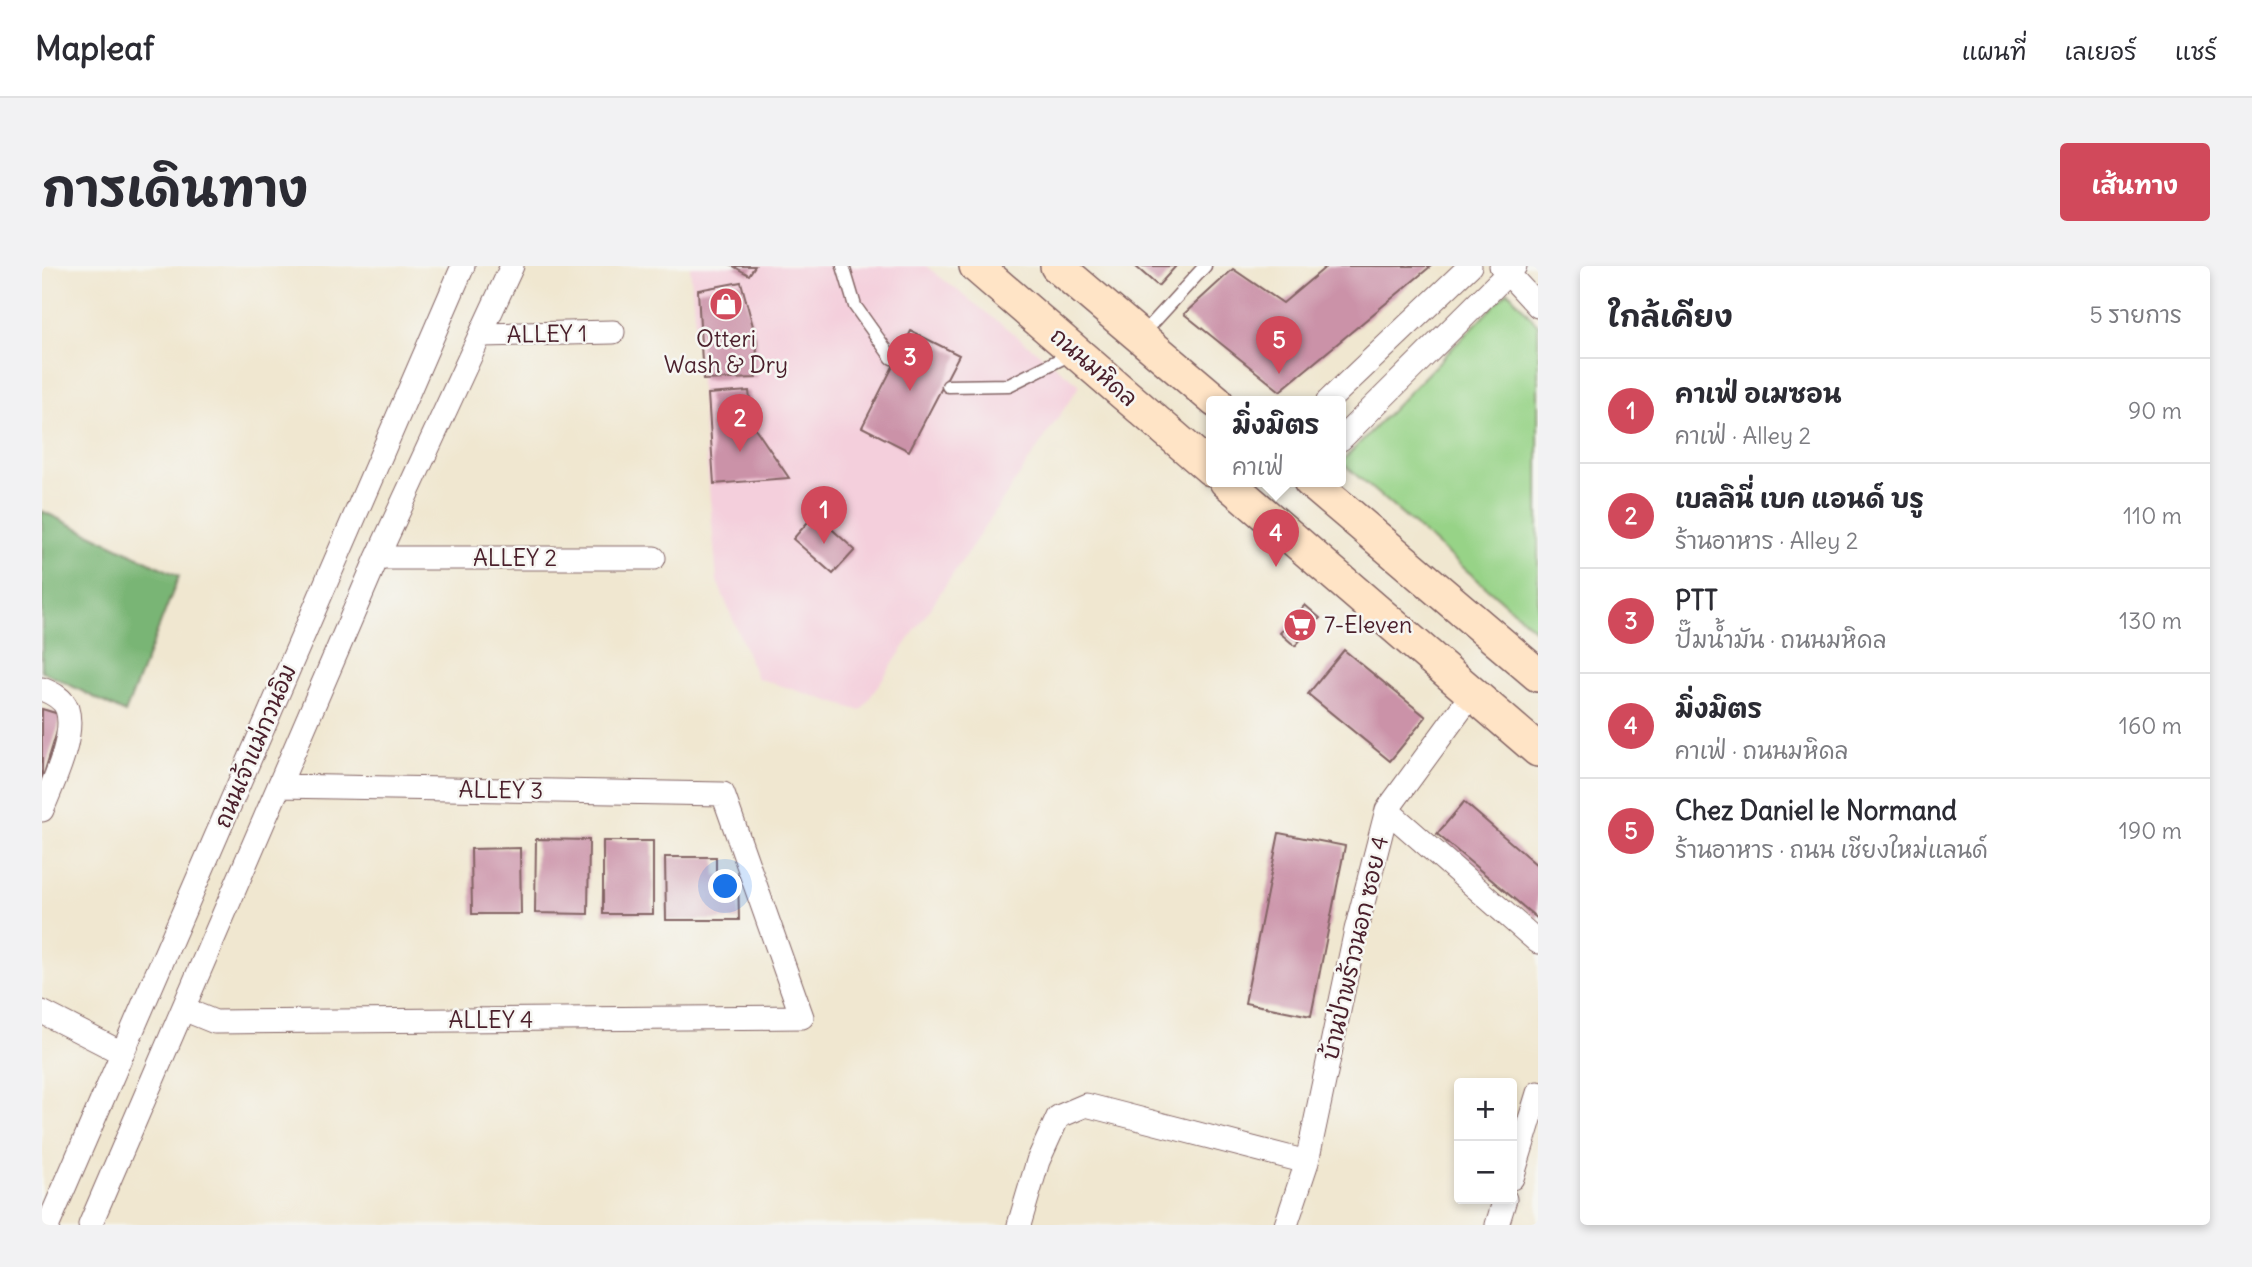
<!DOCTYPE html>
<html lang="th">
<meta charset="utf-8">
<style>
body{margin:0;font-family:Delius,"Playpen Sans Thai",sans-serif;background:#f2f2f3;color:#2b2b33}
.controls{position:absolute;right:21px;bottom:21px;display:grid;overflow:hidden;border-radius:7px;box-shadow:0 4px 10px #0003}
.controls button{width:63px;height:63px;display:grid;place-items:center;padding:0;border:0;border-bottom:2px solid #e1e1e2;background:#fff;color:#2b2b33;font:35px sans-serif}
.you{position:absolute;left:684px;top:621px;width:24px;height:24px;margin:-18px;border:5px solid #fff;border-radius:50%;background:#1a73e8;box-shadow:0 0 0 10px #1a73e833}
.badge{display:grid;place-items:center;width:46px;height:46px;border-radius:50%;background:#d1495b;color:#fff;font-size:23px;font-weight:700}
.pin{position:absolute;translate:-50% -58px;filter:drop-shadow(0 2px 4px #0008)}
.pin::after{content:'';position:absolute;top:37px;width:24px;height:21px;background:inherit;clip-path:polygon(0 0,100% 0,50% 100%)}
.popup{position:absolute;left:1164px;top:130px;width:140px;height:91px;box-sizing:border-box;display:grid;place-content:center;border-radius:7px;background:#fff;filter:drop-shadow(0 2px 5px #0005);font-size:23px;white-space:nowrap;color:#7c7c81}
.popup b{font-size:26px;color:#2b2b33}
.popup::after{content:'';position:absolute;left:50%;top:100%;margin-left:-14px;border:14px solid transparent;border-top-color:#fff}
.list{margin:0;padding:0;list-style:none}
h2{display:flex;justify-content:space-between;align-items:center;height:91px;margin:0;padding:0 28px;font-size:30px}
h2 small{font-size:23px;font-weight:400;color:#7c7c81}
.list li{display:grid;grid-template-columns:46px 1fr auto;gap:21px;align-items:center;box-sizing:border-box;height:105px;padding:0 28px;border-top:2px solid #e1e1e2}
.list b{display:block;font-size:26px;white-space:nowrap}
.list p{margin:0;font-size:23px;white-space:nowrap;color:#7c7c81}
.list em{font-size:23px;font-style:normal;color:#7c7c81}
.map{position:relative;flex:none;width:1496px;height:959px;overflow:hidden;border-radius:7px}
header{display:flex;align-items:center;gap:42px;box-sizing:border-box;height:98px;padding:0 35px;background:#fff;border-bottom:2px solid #e1e1e2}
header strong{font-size:33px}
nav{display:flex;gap:38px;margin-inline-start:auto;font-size:24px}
.intro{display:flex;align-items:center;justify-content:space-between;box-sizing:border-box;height:168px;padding:0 42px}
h1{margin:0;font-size:49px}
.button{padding:18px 32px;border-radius:7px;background:#d1495b;color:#fff;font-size:24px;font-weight:700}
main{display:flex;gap:42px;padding:0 42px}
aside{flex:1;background:#fff;border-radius:7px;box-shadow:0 4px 10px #0003}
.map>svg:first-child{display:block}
.built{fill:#f4cfdc}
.green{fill:#97d387;stroke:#707959;stroke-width:2}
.forest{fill:#79b574;stroke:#626a50;stroke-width:2}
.building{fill:#cb92a8}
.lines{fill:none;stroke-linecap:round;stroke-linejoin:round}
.service-casing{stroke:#846565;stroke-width:15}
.minor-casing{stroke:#846565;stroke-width:25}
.secondary-casing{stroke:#846565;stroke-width:36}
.service{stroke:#fff;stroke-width:12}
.minor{stroke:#fff;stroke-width:23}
.secondary{stroke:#ffe4c6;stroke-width:33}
.labels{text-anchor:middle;stroke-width:5;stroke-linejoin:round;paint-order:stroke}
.street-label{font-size:23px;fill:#4a1f2b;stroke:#f6f6f2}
.poi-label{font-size:23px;fill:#4a1f2b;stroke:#f6f6f2}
</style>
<header>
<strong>Mapleaf</strong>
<nav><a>แผนที่</a><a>เลเยอร์</a><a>แชร์</a></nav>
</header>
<div class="intro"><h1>การเดินทาง</h1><a class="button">เส้นทาง</a></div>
<main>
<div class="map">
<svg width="1496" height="959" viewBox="0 0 1496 959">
<rect width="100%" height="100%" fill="#f6f6f2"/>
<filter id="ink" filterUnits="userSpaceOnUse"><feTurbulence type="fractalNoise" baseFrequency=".0143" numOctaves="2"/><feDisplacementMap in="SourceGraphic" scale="14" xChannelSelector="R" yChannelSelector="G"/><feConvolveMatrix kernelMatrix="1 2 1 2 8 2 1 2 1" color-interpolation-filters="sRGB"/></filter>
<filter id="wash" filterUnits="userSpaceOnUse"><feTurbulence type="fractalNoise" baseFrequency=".00686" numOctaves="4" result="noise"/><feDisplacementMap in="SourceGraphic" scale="28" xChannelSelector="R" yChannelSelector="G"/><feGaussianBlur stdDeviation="1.57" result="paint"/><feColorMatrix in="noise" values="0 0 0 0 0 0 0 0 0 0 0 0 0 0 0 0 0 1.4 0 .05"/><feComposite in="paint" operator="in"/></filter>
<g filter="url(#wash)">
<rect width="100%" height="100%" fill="#f0e7d0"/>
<path class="built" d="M648 0H884L1038 119 819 445 715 412 675 315Z"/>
<path class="green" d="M1466 25 1496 59V366L1299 196Z"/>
<path class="forest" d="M0 245 137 310 83 447 0 405Z"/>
<g id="blocks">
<path class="building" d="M691 0H713L707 9Z
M1093 0H1134L1116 20Z
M1285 0H1389L1238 125 1142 48 1191 3 1241 37Z
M699 16 715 75 714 112 661 114 656 24Z
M869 65 917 89 867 185 820 161Z
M707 125 711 159 747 212 672 218 666 128Z
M773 248 813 284 791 308 751 273Z
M1263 339 1278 352 1253 380 1238 367Z
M1302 384 1384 451 1348 495 1266 428Z
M0 443 20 449 1 511H0Z
M1422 536 1496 600V653L1395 568Z
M1237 567 1303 580 1269 750 1203 737Z
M494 573 547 574 546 648 493 647Z
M561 575H611V648H561Z
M478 582 479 648H430L429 583Z
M623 591H674V609H696L697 654H624Z"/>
</g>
</g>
<g filter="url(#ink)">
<use href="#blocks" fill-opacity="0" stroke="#846565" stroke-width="2"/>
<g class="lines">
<defs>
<path id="service" d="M801 0 813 40 850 92
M1099 70 1163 0
M906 120 967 119 1031 87"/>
<path id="minor" d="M1459 0 1496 40
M439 69 571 66
M1286 135 1428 0
M1299 173 1473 0
M335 292H612
M0 423C10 427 21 432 25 443 34 470 10 519 0 544
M1345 544 1496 676
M141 743 173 756 760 751 681 528 237 520
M0 746 80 787
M1470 912 1496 827
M6 959 421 0
M48 959 335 292 470 0
M977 959 996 895 1016 851 1044 839 1265 896
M1244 959 1265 896 1314 664 1345 544 1430 428
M1455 959 1463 933"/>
<path id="secondary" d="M934 0 1169 203
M1015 0 1174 135
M1184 215 1496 484
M1268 215 1496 409"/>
</defs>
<use href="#service" class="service-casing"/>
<use href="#minor" class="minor-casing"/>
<use href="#secondary" class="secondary-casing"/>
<use href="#service" class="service"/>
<use href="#minor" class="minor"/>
<use href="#secondary" class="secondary"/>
</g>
</g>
<defs>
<symbol id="shop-disc" viewBox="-11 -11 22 22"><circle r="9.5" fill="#d1495b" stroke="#f6f6f2"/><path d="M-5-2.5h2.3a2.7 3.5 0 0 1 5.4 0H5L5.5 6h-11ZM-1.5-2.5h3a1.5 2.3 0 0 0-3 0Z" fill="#fff"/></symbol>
<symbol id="supermarket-disc" viewBox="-11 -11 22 22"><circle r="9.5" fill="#d1495b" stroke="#f6f6f2"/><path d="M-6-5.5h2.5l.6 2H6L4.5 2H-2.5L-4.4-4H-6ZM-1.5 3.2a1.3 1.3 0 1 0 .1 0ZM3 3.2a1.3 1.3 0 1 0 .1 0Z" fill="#fff"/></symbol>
</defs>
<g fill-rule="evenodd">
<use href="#shop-disc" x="665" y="19" width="38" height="38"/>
<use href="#supermarket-disc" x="1239" y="340" width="38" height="38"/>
</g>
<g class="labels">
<g class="street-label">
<text transform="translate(505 68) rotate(-1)" y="8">ALLEY 1</text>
<text transform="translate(1052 101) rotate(41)" y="8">ถนนมหิดล</text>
<text x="473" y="300">ALLEY 2</text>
<text transform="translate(213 480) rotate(-67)" y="8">ถนนเจ้าแม่กวนอิม</text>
<text transform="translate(459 524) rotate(1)" y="8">ALLEY 3</text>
<text transform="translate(1313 682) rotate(-77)" y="8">บ้านป่าพร้าวนอก ซอย 4</text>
<text x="449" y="762">ALLEY 4</text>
</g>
<g class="poi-label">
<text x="684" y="81">Otteri<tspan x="684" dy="26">Wash &amp; Dry</tspan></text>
<text x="1282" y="367" text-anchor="start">7-Eleven</text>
</g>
</g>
</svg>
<div class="controls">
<button>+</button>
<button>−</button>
</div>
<div class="you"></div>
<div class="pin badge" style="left:782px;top:278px">1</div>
<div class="pin badge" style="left:698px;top:186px">2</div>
<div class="pin badge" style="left:868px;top:125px">3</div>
<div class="pin badge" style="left:1234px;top:301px">4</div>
<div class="popup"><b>มิ่งมิตร</b>คาเฟ่</div>
<div class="pin badge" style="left:1237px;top:108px">5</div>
</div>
<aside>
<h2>ใกล้เคียง<small>5 รายการ</small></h2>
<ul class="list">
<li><span class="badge">1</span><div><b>คาเฟ่ อเมซอน</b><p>คาเฟ่ · Alley 2</p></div><em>90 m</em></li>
<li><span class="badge">2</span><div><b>เบลลินี่ เบค แอนด์ บรู</b><p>ร้านอาหาร · Alley 2</p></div><em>110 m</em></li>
<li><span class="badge">3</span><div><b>PTT</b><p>ปั๊มน้ำมัน · ถนนมหิดล</p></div><em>130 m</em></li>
<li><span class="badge">4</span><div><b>มิ่งมิตร</b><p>คาเฟ่ · ถนนมหิดล</p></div><em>160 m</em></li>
<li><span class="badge">5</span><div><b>Chez Daniel le Normand</b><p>ร้านอาหาร · ถนน เชียงใหม่แลนด์</p></div><em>190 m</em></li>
</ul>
</aside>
</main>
